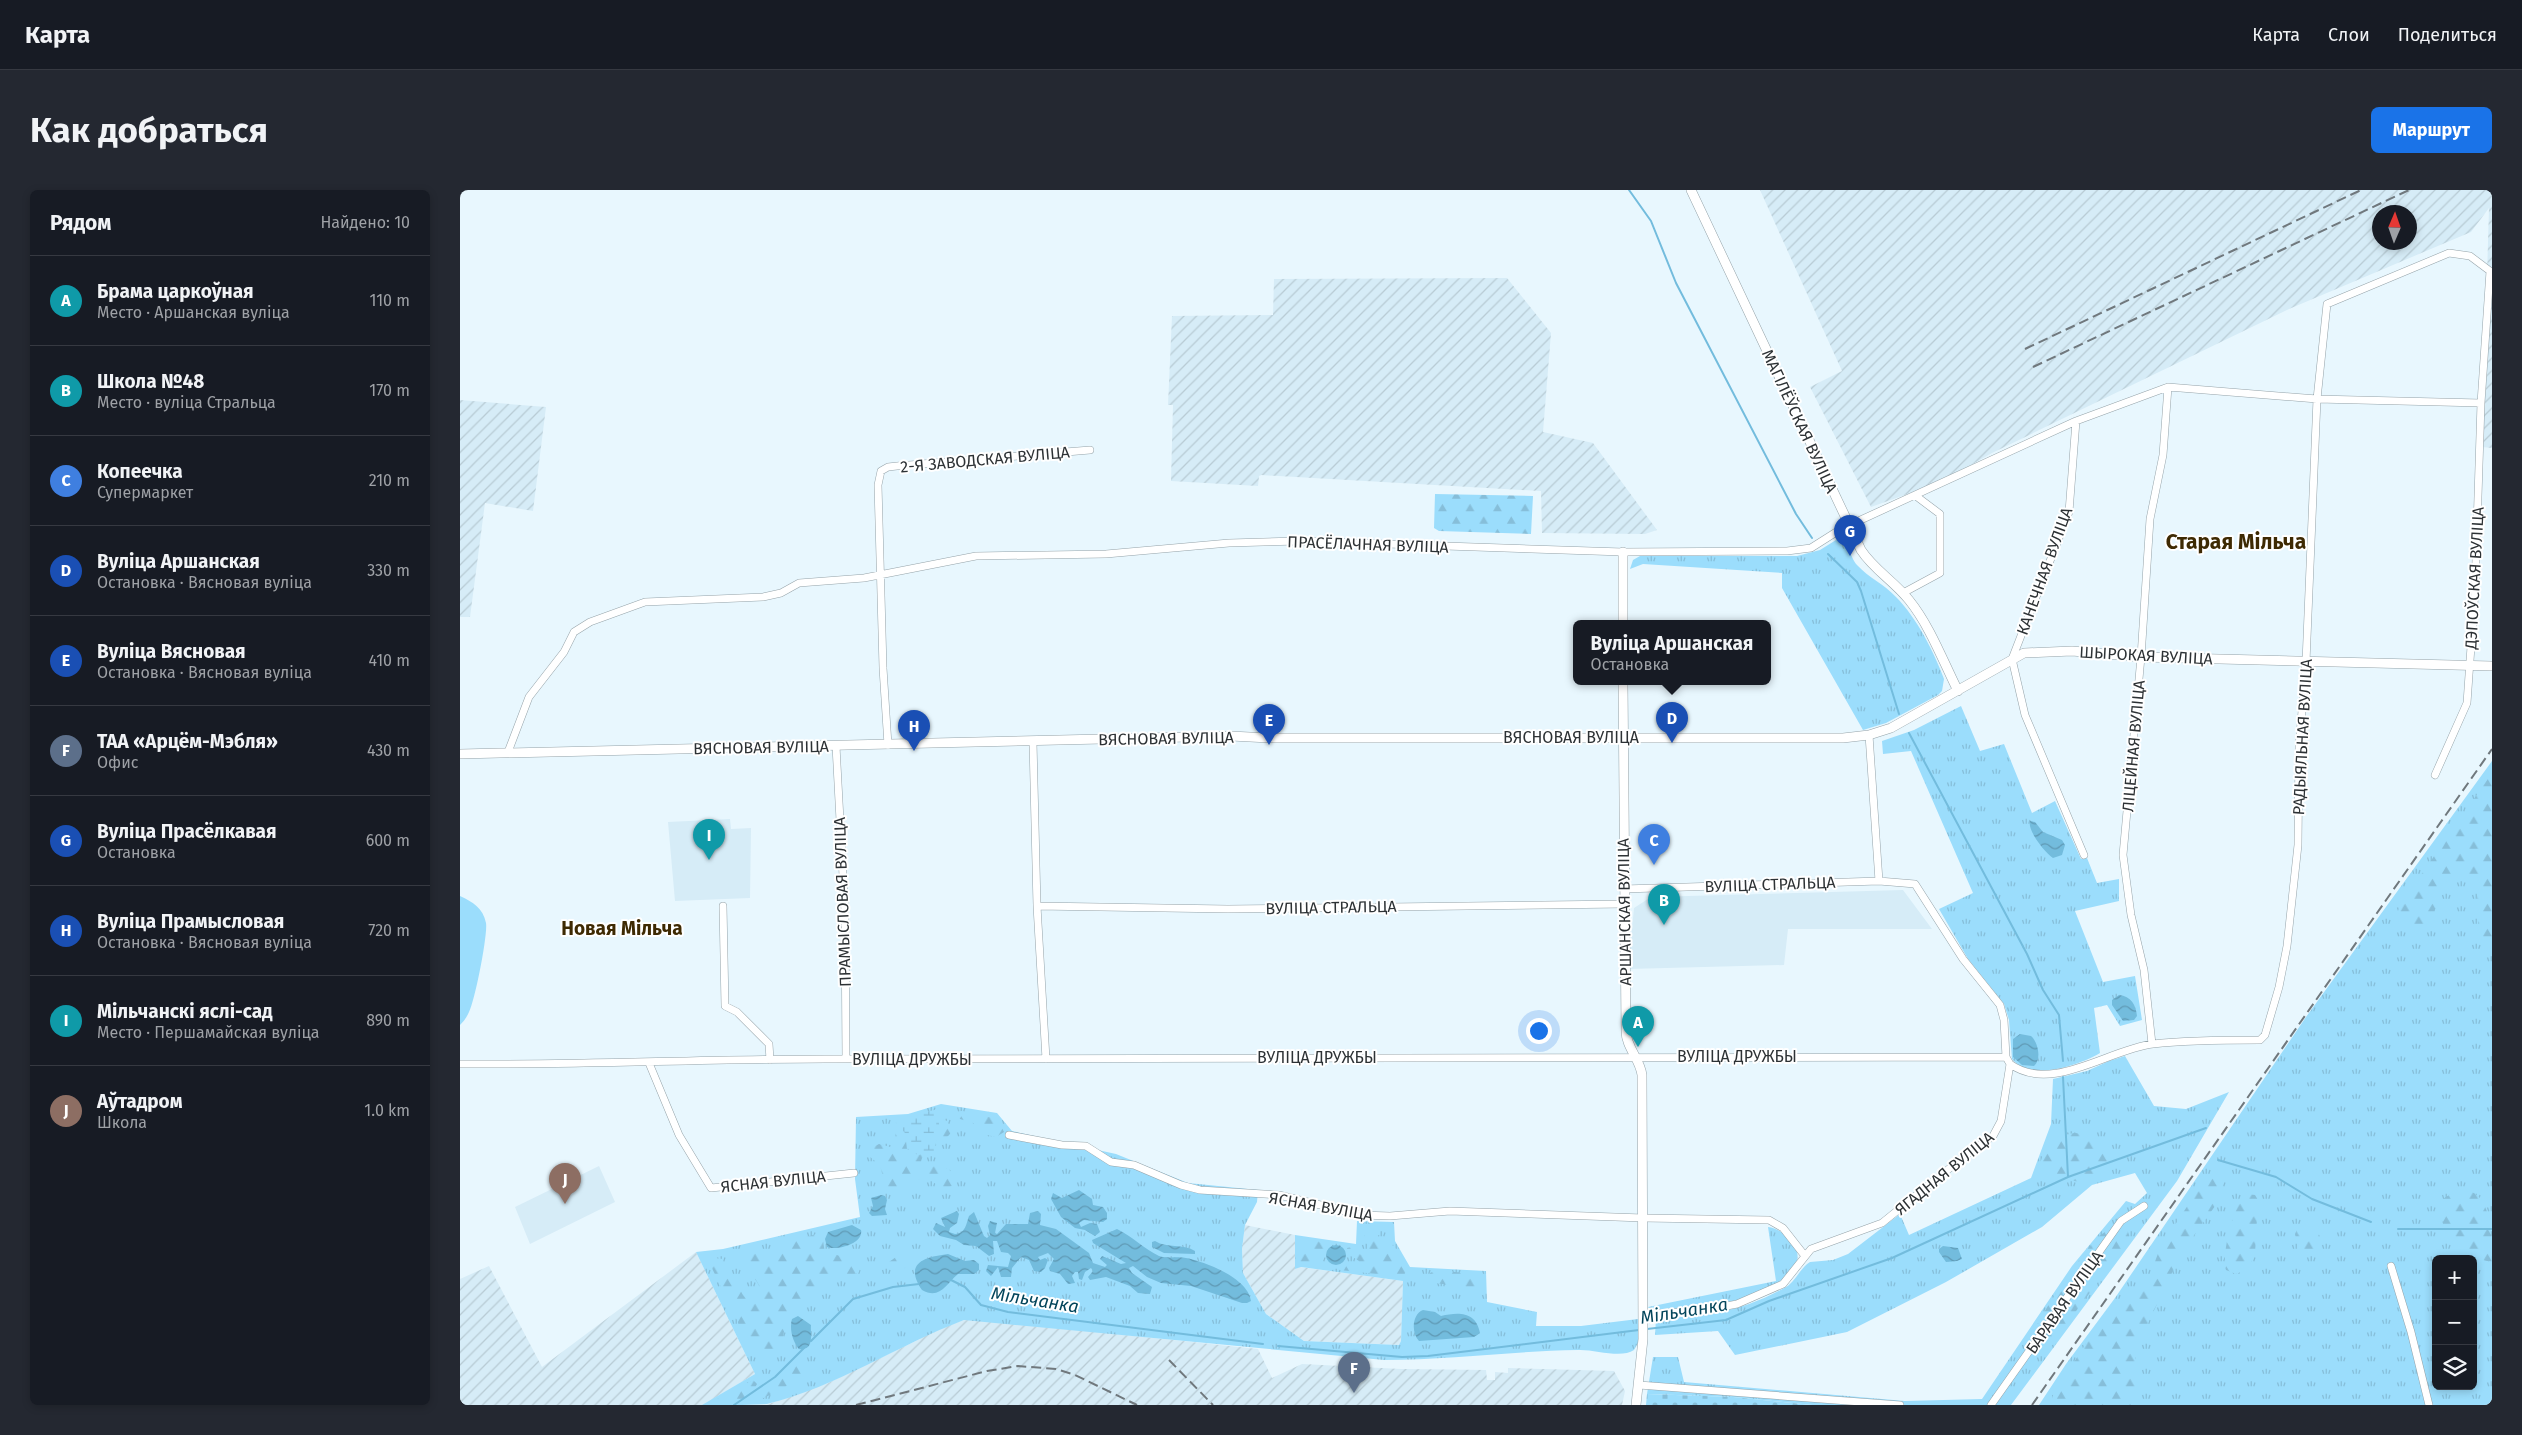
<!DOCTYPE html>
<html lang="ru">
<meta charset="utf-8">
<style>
body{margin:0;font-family:"Fira Sans",sans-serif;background:#242831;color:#f1f3f6}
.controls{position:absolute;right:15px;bottom:15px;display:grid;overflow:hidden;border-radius:8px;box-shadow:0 2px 8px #0003}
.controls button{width:45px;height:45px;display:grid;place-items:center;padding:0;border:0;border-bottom:1px solid #363941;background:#171b24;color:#f1f3f6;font:25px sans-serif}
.compass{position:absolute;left:1912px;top:15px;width:45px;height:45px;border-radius:50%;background:#171b24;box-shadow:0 2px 8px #0003;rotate:2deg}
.you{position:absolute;left:1078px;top:840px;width:18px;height:18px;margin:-12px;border:4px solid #fff;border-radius:50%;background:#1a73e8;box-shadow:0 0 0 8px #1a73e833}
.badge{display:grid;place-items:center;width:32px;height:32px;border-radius:50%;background:#1a73e8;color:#fff;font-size:16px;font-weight:700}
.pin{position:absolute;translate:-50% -41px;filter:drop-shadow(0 1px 2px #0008)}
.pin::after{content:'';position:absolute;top:26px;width:18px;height:15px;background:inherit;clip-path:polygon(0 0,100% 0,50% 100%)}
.popup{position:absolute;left:1113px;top:430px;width:198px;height:65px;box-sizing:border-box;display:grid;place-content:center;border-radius:8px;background:#171b24;filter:drop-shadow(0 1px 4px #0005);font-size:16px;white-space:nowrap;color:#9ea1a6}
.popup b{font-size:19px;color:#f1f3f6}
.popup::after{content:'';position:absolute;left:50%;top:100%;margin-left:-10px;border:10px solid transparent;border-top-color:#171b24}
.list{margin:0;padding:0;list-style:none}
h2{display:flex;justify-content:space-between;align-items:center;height:65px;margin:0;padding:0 20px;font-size:21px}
h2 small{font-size:16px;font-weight:400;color:#9ea1a6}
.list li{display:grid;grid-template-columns:32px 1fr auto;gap:15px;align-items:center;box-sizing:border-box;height:90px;padding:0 20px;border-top:1px solid #363941}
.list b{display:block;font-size:19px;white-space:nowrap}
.list p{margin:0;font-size:16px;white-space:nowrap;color:#9ea1a6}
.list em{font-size:16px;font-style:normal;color:#9ea1a6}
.icon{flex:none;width:28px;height:28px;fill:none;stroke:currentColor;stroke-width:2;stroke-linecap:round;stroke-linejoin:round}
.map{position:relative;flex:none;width:2032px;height:1215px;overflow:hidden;border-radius:8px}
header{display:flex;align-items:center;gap:30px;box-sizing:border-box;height:70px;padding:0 25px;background:#171b24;border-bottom:1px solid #363941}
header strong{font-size:24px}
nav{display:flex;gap:28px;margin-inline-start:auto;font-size:18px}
.intro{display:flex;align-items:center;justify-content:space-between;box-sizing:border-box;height:120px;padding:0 30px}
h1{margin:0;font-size:35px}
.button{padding:12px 22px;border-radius:8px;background:#1a73e8;color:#fff;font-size:18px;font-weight:700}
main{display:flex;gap:30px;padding:0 30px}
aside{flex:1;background:#171b24;border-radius:8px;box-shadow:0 2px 8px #0003}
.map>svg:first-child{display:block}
.built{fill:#d6ecf7}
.industrial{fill:url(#industrial-furrows);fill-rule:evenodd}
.grass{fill:url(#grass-tufts);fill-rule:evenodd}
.forest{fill:url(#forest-firs)}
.wetland{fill:url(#wetland-marsh)}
.cemetery{fill:url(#cemetery-stones)}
.pitch{fill:#9bddfc}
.water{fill:url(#water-waves)}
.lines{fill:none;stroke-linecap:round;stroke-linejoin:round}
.stream{stroke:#73bcdd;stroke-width:2}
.street-casing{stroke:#95a3a9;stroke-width:8}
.secondary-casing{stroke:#95a3a9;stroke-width:10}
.street{stroke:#fff;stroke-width:7}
.secondary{stroke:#fff;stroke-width:9}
.rail{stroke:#70787d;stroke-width:2;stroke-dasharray:10 5;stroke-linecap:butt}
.labels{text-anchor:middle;stroke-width:4;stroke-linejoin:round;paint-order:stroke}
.street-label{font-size:16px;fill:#2d3235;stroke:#fff}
.water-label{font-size:18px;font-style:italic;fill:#03455b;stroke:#fff}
.quarter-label{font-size:19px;font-weight:bold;fill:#3e2a03;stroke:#fff}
.district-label{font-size:21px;font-weight:bold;fill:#3e2a03;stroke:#fff}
</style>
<header>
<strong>Карта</strong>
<nav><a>Карта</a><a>Слои</a><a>Поделиться</a></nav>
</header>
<div class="intro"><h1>Как добраться</h1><a class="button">Маршрут</a></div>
<main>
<aside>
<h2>Рядом<small>Найдено: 10</small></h2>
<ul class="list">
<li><span class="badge" style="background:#0f9aa8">A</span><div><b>Брама царкоўная</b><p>Место · Аршанская вуліца</p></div><em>110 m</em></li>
<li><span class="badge" style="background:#0f9aa8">B</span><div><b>Школа №48</b><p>Место · вуліца Стральца</p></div><em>170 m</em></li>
<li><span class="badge" style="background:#3f7fe0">C</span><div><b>Копеечка</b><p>Супермаркет</p></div><em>210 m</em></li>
<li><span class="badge" style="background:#1a4fb4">D</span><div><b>Вуліца Аршанская</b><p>Остановка · Вясновая вуліца</p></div><em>330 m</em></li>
<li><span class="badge" style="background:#1a4fb4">E</span><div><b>Вуліца Вясновая</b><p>Остановка · Вясновая вуліца</p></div><em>410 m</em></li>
<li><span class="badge" style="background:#5c6f8a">F</span><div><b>ТАА «Арцём-Мэбля»</b><p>Офис</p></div><em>430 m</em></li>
<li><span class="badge" style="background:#1a4fb4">G</span><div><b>Вуліца Прасёлкавая</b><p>Остановка</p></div><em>600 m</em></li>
<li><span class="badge" style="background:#1a4fb4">H</span><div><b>Вуліца Прамысловая</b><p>Остановка · Вясновая вуліца</p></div><em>720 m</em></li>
<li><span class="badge" style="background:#0f9aa8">I</span><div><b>Мільчанскі яслі-сад</b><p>Место · Першамайская вуліца</p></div><em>890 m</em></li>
<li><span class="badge" style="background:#8d6e63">J</span><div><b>Аўтадром</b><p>Школа</p></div><em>1.0 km</em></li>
</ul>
</aside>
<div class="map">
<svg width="2032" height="1215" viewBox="0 0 2032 1215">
<defs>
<pattern id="industrial-furrows" width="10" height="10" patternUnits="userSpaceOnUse" patternTransform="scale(1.25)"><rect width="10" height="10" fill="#d6ecf7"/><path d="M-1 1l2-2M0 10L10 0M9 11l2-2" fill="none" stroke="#b8cbd4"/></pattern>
<pattern id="grass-tufts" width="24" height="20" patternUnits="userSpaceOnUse" patternTransform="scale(1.25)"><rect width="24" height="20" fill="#9bddfc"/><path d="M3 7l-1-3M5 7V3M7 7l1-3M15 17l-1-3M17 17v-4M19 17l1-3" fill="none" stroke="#86bed9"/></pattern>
<pattern id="forest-firs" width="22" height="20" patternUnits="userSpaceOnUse" patternTransform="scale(1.25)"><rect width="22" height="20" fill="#9bddfc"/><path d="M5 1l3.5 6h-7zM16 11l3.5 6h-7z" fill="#86bed9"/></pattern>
<pattern id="wetland-marsh" width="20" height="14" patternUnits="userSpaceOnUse" patternTransform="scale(1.25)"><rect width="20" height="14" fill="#9bddfc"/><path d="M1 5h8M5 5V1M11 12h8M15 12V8" fill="none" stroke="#86bed9"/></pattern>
<pattern id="cemetery-stones" width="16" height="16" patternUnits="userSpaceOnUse" patternTransform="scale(1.25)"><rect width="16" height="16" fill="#9bddfc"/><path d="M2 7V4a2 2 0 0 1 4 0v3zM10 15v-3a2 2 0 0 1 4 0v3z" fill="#86bed9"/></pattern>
<pattern id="water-waves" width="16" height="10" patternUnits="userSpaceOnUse" patternTransform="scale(1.25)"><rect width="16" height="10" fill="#73bcdd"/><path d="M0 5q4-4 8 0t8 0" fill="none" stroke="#5f99b4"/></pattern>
</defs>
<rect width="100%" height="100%" fill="#e8f7fe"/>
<path class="built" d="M270 629 271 639 291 638 290 708 215 711 208 632Z
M1443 700 1472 739H1328L1324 775 1168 779 1174 718 1191 707Z
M139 976 155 1012 70 1054 55 1017Z"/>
<path class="industrial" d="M1300 0H2032V258L2022 257 2029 18 2011 42 1829 119 1532 263 1481 292 1411 317 1350 197 1382 181ZM1920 22H1950V52H1920Z
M1047 88 1091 143 1083 242 1133 253 1197 340 1185 344 1082 343 1081 301 801 285 799 286 798 296 711 291 713 215H708L712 126 813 125 814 89Z
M0 210 86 217 73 321 25 313 10 427H0Z
M785 1035 835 1045V1079L840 1077 943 1091 941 1151 939 1155 844 1151 806 1124 783 1083 782 1059Z
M236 1062 295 1184 243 1215H0V1089L29 1076 82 1177Z
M504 1130 531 1131 798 1159 812 1188 842 1174 941 1179 1026 1180 1027 1190H1035V1182L1048 1183V1178L1154 1181 1165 1201 1162 1215H306L368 1193 460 1149 463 1145Z"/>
<path class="grass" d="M1376 350C1389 352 1390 367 1397 375 1409 388 1424 394 1436 407 1457 428 1474 462 1484 489L1482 501 1478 505 1426 533 1403 540 1322 398V383L1183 374 1170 379 1173 370 1180 366H1337L1360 360Z
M1501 516 1520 561 1544 554 1572 623 1595 611 1621 669 1627 668 1637 693 1659 689V711L1615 721 1643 792 1675 786 1682 830 1660 836 1647 815 1634 818 1640 863C1620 875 1570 892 1552 869L1549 830 1544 814 1508 769 1479 719 1513 703 1451 561 1423 564 1422 551 1454 540Z
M2032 571V1215H1579L1606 1174 1655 1108 1846 827ZM1976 1069H2013V1196H1976Z
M1665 866 1694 916 1726 919 1769 902 1717 991 1551 1215H1352L1273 1207 1187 1204 1193 1167H1218L1224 1192 1445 1211 1522 1209 1612 1076 1666 1011 1675 1014 1687 1003 1675 983 1632 995 1582 1037 1486 1092 1387 1142 1275 1165 1258 1141 1195 1145 1196 1129C1248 1125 1279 1123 1326 1097 1336 1091 1340 1078 1350 1072L1373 1070 1388 1064 1440 1024 1449 1045 1571 988 1591 934 1593 889 1627 881 1649 871Z
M481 914 537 923 552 941 656 964 728 993 798 1000 797 1012 785 1035 782 1059 783 1083 806 1124 844 1151 939 1155 941 1151 943 1091 841 1077 835 1079V1045L896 1054 897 1031 934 1032 935 1051 950 1077 1026 1081 1027 1112 1077 1122 1076 1136H1121L1178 1129V1153L1174 1160C1161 1169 1134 1159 1118 1160 1053 1161 989 1170 924 1170L504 1130C438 1155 377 1197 307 1214 290 1215 261 1215 242 1215L295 1184 236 1062 263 1059 400 1027 395 989 396 927 448 924Z
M1308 1037C1319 1038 1329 1047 1335 1057 1352 1089 1281 1110 1261 1114 1238 1119 1214 1119 1191 1120L1188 1117 1316 1091Z"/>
<path class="forest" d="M975 304 1073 306 1071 344 979 341 974 338Z
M2032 583V759C2013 740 2021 717 2015 694 2013 686 2005 682 1997 685 1977 696 1977 750 1940 736L1936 727 1940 715Z
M501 921 521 927H533L541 934 544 942 536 947 523 944 513 933 497 928 496 924Z
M472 925 487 931 492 941C485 954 461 959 461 973 472 980 487 971 494 986L492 996 483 999 470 990 461 988 439 1002 426 999 420 975 409 966V959L419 954 434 958 437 933Z
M1615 943C1630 944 1644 958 1654 968V976L1645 984 1621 992 1582 986C1573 967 1597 944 1615 943Z
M1754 985 1762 990 1763 999 1758 1012 1722 1062 1677 1156 1675 1167 1679 1194 1674 1215H1591L1593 1205 1646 1122 1674 1102 1689 1088 1700 1058 1743 992Z
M1998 1001C2032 995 2032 1045 2032 1072 2012 1069 2001 1057 1989 1041 1974 1022 1972 1011 1998 1001Z
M1787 1004 1795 1005 1798 1010 1795 1064 1788 1079 1776 1084 1766 1080C1761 1066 1774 1011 1787 1004Z
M1839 1035C1853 1034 1867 1047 1859 1060L1845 1063 1838 1059 1835 1044Z
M911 1038 919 1041V1045L914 1048 915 1052 928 1053 934 1056 947 1080 943 1087 880 1080 883 1075 898 1076 899 1071 888 1064 887 1058 892 1057 901 1065 906 1064 908 1058 904 1044Z
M1660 1038 1668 1041V1052L1589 1157 1581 1163 1573 1161 1569 1153C1573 1134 1626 1056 1642 1044 1647 1040 1654 1039 1660 1038Z
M357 1044 363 1048 364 1060C375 1069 391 1062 400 1075L399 1082C390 1089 383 1084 374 1087 368 1089 366 1094 363 1097 353 1106 340 1110 331 1119 318 1132 334 1171 295 1161L289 1155 249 1072 254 1068 263 1069 283 1105 287 1109 295 1111 301 1106C303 1089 276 1077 287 1061L297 1058 310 1062 321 1054Z
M837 1063a14 14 0 1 1 28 0a14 14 0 1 1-28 0Z
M443 1059 448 1064 445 1078 439 1081 431 1077 429 1072 436 1067 439 1060Z
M977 1080 1004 1083 1023 1093 1024 1098 1020 1102 1001 1104 989 1095 975 1093 969 1090 970 1083Z
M343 1174 349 1179 344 1187 304 1208 297 1207 299 1202 330 1178Z
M293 1190 297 1194C289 1213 264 1215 246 1215Z"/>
<path class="wetland" d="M478 919 479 935 474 962 458 965 447 959 445 943 431 927 450 926Z"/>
<path class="cemetery" d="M1187 1204 1273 1207 1352 1215H1186Z"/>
<path class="pitch" d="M0 706C13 712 23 718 26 733 28 744 15 811 9 822 7 827 4 831 0 835Z"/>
<path class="water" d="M1570 631 1575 632 1583 642 1602 650 1605 655 1602 665 1593 668C1585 663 1567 640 1570 631Z
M1659 805C1671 806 1676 815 1677 826L1674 830 1663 831 1652 815V810Z
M1560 844 1571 846C1578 852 1582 869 1574 876L1562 875 1553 867V849Z
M619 1000 632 1009 633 1015 643 1017 647 1023V1029L643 1032 624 1030 619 1033 621 1037 630 1033 637 1034 640 1042 635 1046 625 1040 615 1038 601 1027 591 1009 593 1003 602 1008Z
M421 1005 425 1006 427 1010 425 1019 427 1025 412 1026 409 1023 413 1016 411 1008Z
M497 1021 499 1024 497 1033 490 1038 489 1042 495 1044C506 1043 506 1034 509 1026L514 1022 524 1046 527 1048 530 1045 528 1036 530 1031 537 1033 535 1043 537 1044 546 1034H568L570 1023 578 1021 581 1024 580 1035 596 1039 629 1063 633 1073 645 1077 647 1075 640 1069 642 1066 661 1074 666 1073 633 1053 632 1050 657 1039C672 1046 684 1059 699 1066 708 1069 718 1066 726 1068 746 1072 788 1088 791 1111L787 1113H782L731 1096 701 1093 687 1087 673 1076 669 1078 672 1083 692 1097 690 1104 678 1103 670 1096 646 1087 630 1090 628 1087 633 1081 631 1078 625 1082 622 1090 619 1089 618 1082H615L612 1086 615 1093 608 1094 600 1084 590 1081 589 1078 594 1069 588 1063 578 1067 580 1070 585 1068 588 1070 585 1078 581 1082 574 1081 569 1070 561 1067 552 1078 551 1087H541L538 1077 531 1086 526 1081 528 1075 548 1077 551 1066 548 1063 541 1062 537 1051H533L534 1064 529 1066 516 1056 504 1055 496 1050 480 1046 473 1039 476 1033 485 1037 481 1028Z
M392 1035 401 1040C404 1054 376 1061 367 1057L365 1049 368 1042Z
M695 1051C708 1059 722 1053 735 1061V1064L704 1063 692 1057V1052Z
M866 1065a10 10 0 1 1 20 0a10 10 0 1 1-20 0Z
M1483 1056 1498 1058 1502 1069 1497 1071 1486 1072 1479 1062V1059Z
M488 1064 505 1071 514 1070 519 1074V1080L514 1084H498C486 1094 480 1110 462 1100 443 1072 466 1067 488 1064Z
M963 1120 975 1122 981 1126C998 1122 1016 1121 1020 1143L1014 1147 959 1151C951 1143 952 1124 963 1120Z
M338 1126 351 1135C350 1145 355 1161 339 1159 333 1152 329 1139 332 1129Z"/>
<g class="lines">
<path class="stream" d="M1169 0 1191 31 1216 93 1336 324 1352 348
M1368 364 1397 392 1401 401 1439 524
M1449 543 1567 764 1583 800 1599 825 1603 871
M1603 887 1608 987
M1758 970 1816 987 1852 1009 1911 1032
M1938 1039H2032
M491 1090 505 1097 521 1115 548 1122 803 1154
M1187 1139 1266 1130 1309 1111 1432 1068 1608 987 1746 938
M351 1151 393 1109 433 1097 459 1094
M818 1156 942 1167 968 1166 1179 1140
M274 1215 315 1187 344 1158"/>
<defs>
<path id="street" d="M1616 231 1609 322 1552 469 1565 525 1624 665
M1443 403 1480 383V324L1456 306
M1409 545 1419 691
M573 552 577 716 586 869
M428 555 423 478 418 295 421 281 428 277 437 276 630 260
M376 556 385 723 386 869
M48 562 69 507 104 462 114 442 130 432 185 412 303 407 321 403 339 393 404 388 516 366 646 364 769 353 839 351 1163 362 1327 361 1351 358 1381 339 1616 231 1708 197 1857 209 2021 213
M1164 699 1419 691 1455 694 1503 769 1540 815 1544 830 1546 867 1550 874 1541 931 1533 946 1506 965 1422 1033 1351 1059 1323 1094 1277 1114 1241 1121 1183 1124
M263 716 265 816 277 822 309 854 310 870
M577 716 768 719 1164 714
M1692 854 1684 780 1671 725 1663 665 1681 467 1690 329 1703 265 1708 197
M189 873 219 945 251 998 394 983
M0 874C122 875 243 869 365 869 759 868 1153 865 1546 867
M1550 874C1592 904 1649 859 1693 854 1728 850 1764 850 1800 850L1805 845 1819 797 1827 756 1838 655 1839 557 1846 472 1857 209 1867 114 1989 63 2010 66 2030 81 2021 213 2015 400 2007 513 1975 585
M549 945 602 955 626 956 651 972 674 975 721 995 740 1000 819 1005 902 1025 930 1026 990 1021 1183 1028 1309 1030 1323 1038 1345 1066
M1931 1076 1951 1142 1969 1215
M1179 1195 1440 1215
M1531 1215 1661 1031 1684 1016"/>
<path id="secondary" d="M1231 0 1401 360C1414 380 1434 391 1449 410 1470 436 1483 471 1498 501
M1163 434V362
M1163 492 1166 841C1166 857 1180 869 1182 885L1183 1149 1176 1215
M0 564 771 546 809 548H1383L1409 545 1431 538 1564 463 1612 461 1681 467 2032 476"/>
</defs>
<use href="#street" class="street-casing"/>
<use href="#secondary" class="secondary-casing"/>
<use href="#street" class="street"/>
<use href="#secondary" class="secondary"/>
<path class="rail" d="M1565 159 1901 0
M1573 177 1949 0
M709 1170 753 1215
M396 1215 527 1181 558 1176 596 1179 615 1185 677 1215
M1572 1215 2032 559"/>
</g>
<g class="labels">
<g class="street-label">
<text transform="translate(1340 231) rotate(65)" y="6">МАГІЛЁЎСКАЯ ВУЛІЦА</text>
<text transform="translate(525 269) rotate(-5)" y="6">2-Я ЗАВОДСКАЯ ВУЛІЦА</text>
<text transform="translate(908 354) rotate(2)" y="6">ПРАСЁЛАЧНАЯ ВУЛІЦА</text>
<text transform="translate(1584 381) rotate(-70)" y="6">КАНЕЧНАЯ ВУЛІЦА</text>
<text transform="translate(2014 388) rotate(-87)" y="6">ДЭПОЎСКАЯ ВУЛІЦА</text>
<text transform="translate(1686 465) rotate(3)" y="6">ШЫРОКАЯ ВУЛІЦА</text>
<text x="1111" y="553">ВЯСНОВАЯ ВУЛІЦА</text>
<text transform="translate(1842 547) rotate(-87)" y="6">РАДЫЯЛЬНАЯ ВУЛІЦА</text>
<text transform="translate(706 548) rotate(-1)" y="6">ВЯСНОВАЯ ВУЛІЦА</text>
<text transform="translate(1673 556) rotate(-85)" y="6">ЛІЦЕЙНАЯ ВУЛІЦА</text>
<text transform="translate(301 557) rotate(-1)" y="6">ВЯСНОВАЯ ВУЛІЦА</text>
<text transform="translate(1310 694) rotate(-2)" y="6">ВУЛІЦА СТРАЛЬЦА</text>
<text transform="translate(382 712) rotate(-92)" y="6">ПРАМЫСЛОВАЯ ВУЛІЦА</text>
<text transform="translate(871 717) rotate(-1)" y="6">ВУЛІЦА СТРАЛЬЦА</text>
<text transform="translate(1164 722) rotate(-91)" y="6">АРШАНСКАЯ ВУЛІЦА</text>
<text x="1277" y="872">ВУЛІЦА ДРУЖБЫ</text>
<text x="857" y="873">ВУЛІЦА ДРУЖБЫ</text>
<text x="452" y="875">ВУЛІЦА ДРУЖБЫ</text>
<text transform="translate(1484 983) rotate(-39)" y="6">ЯГАДНАЯ ВУЛІЦА</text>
<text transform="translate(313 991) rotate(-6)" y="6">ЯСНАЯ ВУЛІЦА</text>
<text transform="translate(861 1016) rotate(10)" y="6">ЯСНАЯ ВУЛІЦА</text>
<text transform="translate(1604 1112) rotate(-55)" y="6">БАРАВАЯ ВУЛІЦА</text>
</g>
<g class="water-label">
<text transform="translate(575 1110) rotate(9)" y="6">Мільчанка</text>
<text transform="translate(1224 1121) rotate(-9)" y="6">Мільчанка</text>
</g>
<g class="quarter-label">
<text x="162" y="745">Новая Мільча</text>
</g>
<g class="district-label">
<text x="1776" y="359">Старая Мільча</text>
</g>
</g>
</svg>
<div class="controls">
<button>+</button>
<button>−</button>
<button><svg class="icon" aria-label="layers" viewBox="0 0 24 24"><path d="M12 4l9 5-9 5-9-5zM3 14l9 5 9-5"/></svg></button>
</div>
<svg class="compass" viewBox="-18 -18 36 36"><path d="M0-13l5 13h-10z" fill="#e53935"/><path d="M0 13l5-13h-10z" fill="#9ea1a6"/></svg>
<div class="you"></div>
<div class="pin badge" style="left:1178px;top:857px;background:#0f9aa8">A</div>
<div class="pin badge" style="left:1204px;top:735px;background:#0f9aa8">B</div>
<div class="pin badge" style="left:1194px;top:675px;background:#3f7fe0">C</div>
<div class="pin badge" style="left:1212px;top:553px;background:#1a4fb4">D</div>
<div class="popup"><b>Вуліца Аршанская</b>Остановка</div>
<div class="pin badge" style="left:809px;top:555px;background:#1a4fb4">E</div>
<div class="pin badge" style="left:894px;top:1203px;background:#5c6f8a">F</div>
<div class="pin badge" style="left:1390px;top:366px;background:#1a4fb4">G</div>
<div class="pin badge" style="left:454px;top:561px;background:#1a4fb4">H</div>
<div class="pin badge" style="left:249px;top:670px;background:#0f9aa8">I</div>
<div class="pin badge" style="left:105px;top:1014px;background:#8d6e63">J</div>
</div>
</main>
